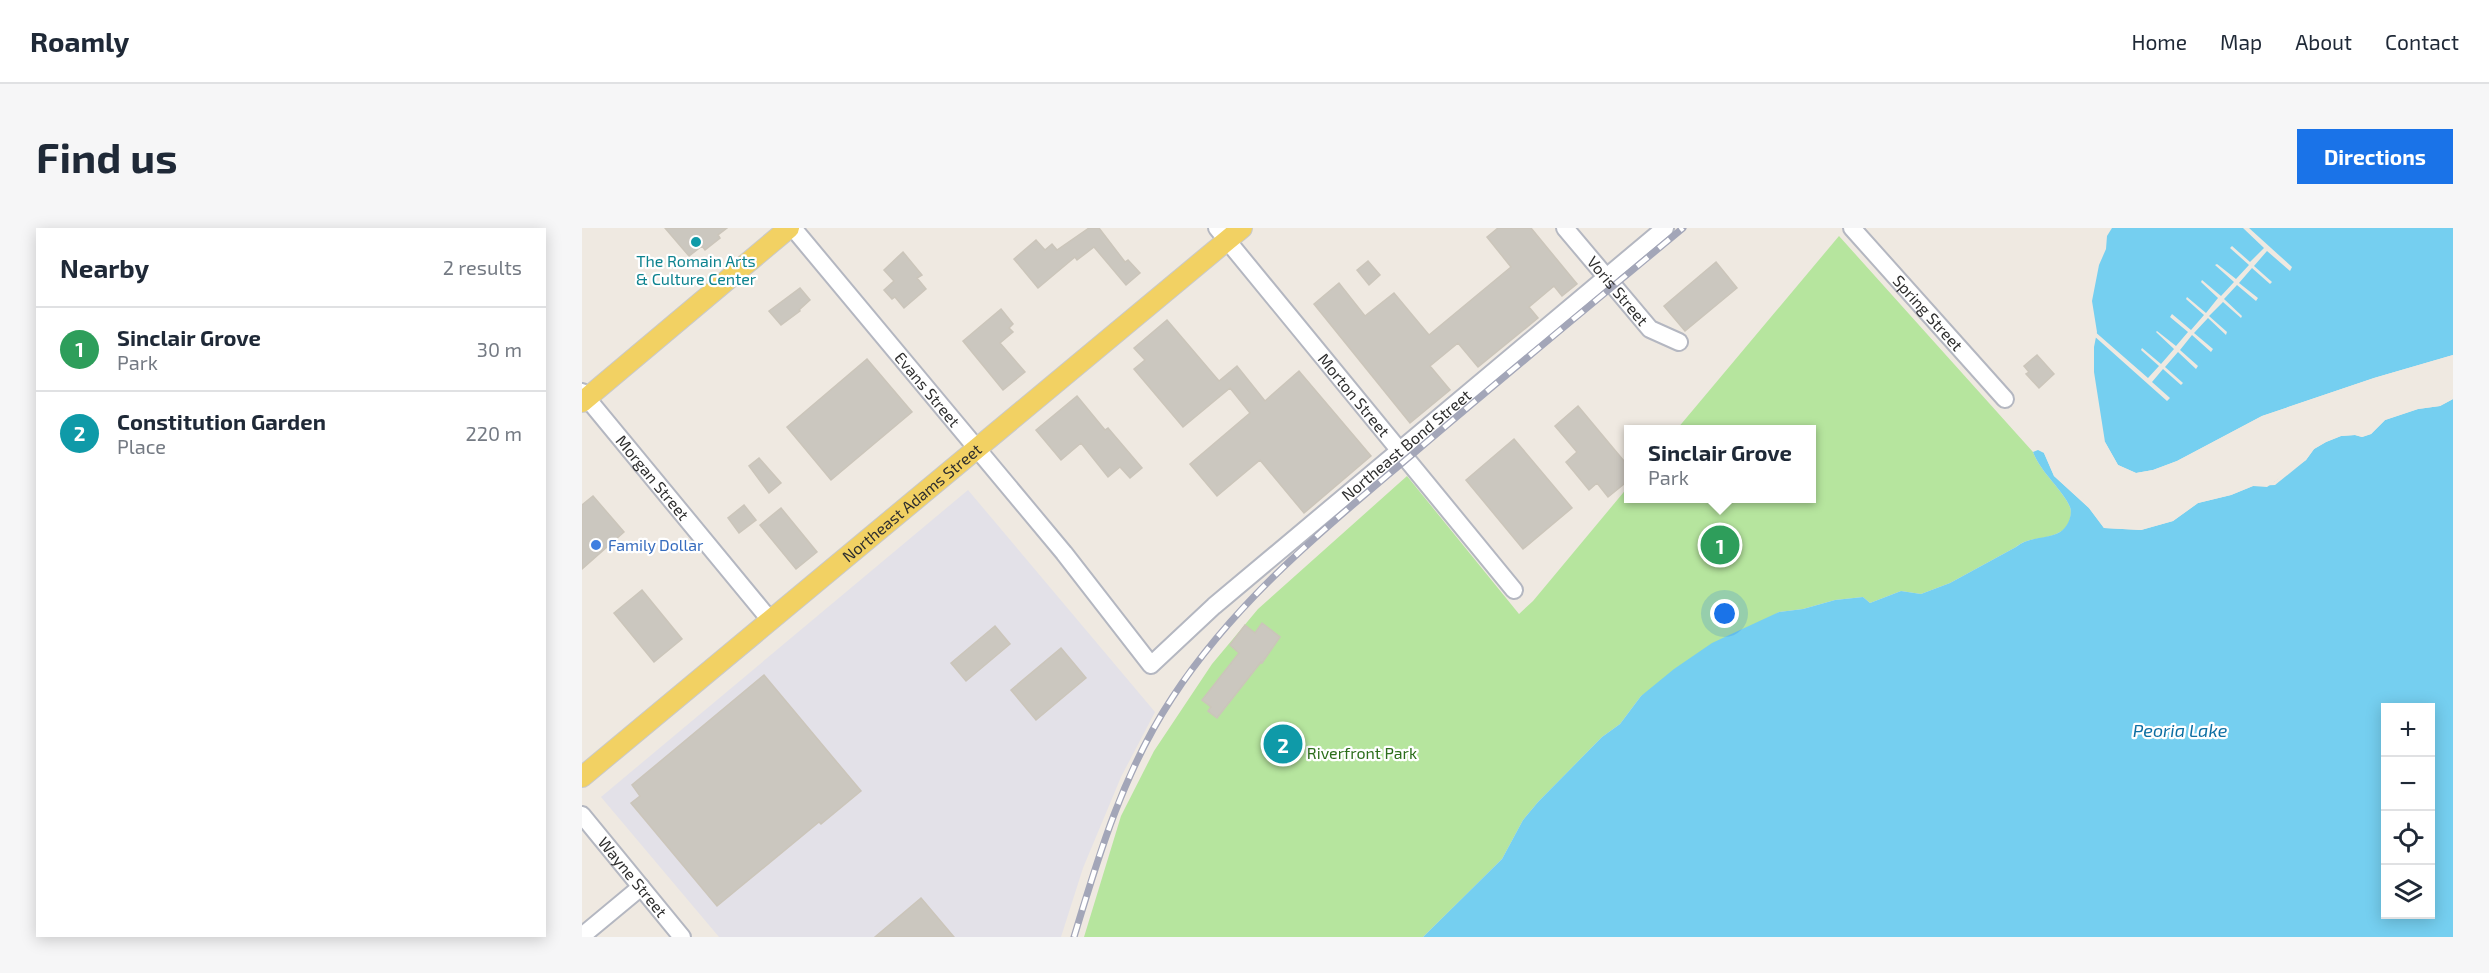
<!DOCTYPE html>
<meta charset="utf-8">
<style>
body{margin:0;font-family:"Exo 2",sans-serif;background:#f6f6f7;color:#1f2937}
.controls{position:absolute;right:18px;bottom:18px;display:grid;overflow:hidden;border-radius:0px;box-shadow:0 3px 15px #0003}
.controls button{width:54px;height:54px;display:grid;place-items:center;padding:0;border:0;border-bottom:2px solid #e0e1e3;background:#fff;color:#1f2937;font:30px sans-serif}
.you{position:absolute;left:1143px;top:386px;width:21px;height:21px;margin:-15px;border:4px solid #fff;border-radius:50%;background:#1a73e8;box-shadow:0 0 0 9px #1a73e833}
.badge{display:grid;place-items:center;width:39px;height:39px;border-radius:50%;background:#1a73e8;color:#fff;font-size:20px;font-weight:700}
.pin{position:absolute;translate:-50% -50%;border:3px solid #fff;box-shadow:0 2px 6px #0006}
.popup{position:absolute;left:1042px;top:197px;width:192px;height:78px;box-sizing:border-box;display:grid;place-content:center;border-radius:0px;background:#fff;filter:drop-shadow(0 2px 4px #0005);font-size:20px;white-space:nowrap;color:#747a83}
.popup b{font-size:22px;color:#1f2937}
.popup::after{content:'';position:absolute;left:50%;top:100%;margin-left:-12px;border:12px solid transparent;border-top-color:#fff}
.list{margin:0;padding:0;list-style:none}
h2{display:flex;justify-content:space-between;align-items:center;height:78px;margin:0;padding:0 24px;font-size:26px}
h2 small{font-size:20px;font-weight:400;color:#747a83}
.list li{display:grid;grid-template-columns:39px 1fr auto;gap:18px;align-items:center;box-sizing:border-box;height:84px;padding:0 24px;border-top:2px solid #e0e1e3}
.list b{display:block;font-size:22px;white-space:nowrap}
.list p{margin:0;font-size:20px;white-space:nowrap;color:#747a83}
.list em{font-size:20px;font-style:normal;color:#747a83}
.icon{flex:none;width:33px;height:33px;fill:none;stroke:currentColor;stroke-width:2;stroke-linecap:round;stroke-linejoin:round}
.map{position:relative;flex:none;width:1871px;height:709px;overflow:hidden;border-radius:0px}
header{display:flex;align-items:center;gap:36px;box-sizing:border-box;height:84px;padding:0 30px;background:#fff;border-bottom:2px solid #e0e1e3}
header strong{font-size:28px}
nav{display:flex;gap:33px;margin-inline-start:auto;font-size:21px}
.intro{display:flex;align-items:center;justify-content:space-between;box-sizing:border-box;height:144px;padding:0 36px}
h1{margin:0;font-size:42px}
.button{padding:15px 27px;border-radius:0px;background:#1a73e8;color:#fff;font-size:21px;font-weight:700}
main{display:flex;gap:36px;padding:0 36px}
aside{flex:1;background:#fff;border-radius:0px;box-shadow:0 3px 15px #0003}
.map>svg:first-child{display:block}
.industrial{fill:#e3e1e8}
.green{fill:#b6e59e}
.water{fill:#75cff0;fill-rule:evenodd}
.pier{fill:#efe9e1}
.building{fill:#cbc7bf;stroke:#cbc5ba;stroke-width:1.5}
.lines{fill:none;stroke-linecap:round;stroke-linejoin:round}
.minor-casing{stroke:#b4b7c1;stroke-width:20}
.major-casing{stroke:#c9c9c9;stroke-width:22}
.minor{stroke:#fff;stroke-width:16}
.major{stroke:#f2d163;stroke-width:20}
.rail-casing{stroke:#a3a6b8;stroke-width:7}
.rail{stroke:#fff;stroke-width:4.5;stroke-dasharray:14;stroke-linecap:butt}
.culture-dot{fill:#0f9aa8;stroke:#fff;stroke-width:2}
.shop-dot{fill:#3f7fe0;stroke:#fff;stroke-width:2}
.labels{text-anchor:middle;stroke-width:4.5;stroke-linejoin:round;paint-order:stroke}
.culture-label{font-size:16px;fill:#0d838f;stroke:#fff}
.street-label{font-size:16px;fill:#2e2e2e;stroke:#fff}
.shop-label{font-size:16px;fill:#366cbe;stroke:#fff;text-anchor:start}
.park-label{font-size:16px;fill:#2c6e1b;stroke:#fff}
.water-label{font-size:18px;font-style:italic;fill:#0d6fa3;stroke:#fff}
</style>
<header>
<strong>Roamly</strong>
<nav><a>Home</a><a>Map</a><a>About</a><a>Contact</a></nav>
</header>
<div class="intro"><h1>Find us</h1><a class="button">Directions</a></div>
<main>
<aside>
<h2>Nearby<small>2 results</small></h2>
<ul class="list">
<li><span class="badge" style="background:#2e9e5b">1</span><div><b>Sinclair Grove</b><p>Park</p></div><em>30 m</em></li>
<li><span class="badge" style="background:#0f9aa8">2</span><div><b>Constitution Garden</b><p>Place</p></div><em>220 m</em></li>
</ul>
</aside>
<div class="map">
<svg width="1871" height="709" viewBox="0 0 1871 709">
<rect width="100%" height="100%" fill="#efe9e1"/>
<path class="industrial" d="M386 262 573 484 539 549 501 640 479 709H137L19 569Z"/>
<path class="green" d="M1257 8 1451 224C1459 245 1481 262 1488 279 1491 288 1486 300 1478 304 1463 313 1447 308 1434 319L1368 355 1339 366 1319 363 1288 375 1281 369 1253 372 1221 381 1197 384 1059 468 1038 496 1020 509 956 574 941 592 920 631 841 709H502L539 588 572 523 630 436 676 381 825 248 937 386 951 373 1046 259V270H1230V202L1095 201Z"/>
<path class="water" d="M1530 0H1871V127L1792 150 1680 188 1595 233 1571 242 1554 245 1536 237 1523 214 1512 144V119L1515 104 1510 73 1517 37 1524 21 1525 8Z
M1871 171V709H841L920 631 941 592 956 574 1020 509 1038 496 1059 468 1092 441 1130 415 1197 384 1221 381 1253 372 1281 369 1288 375 1319 363 1339 366 1368 355 1434 319C1447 308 1463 312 1478 304 1485 300 1491 288 1488 279 1481 262 1459 245 1451 224L1456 222 1462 225 1472 248 1507 280 1522 300 1559 302 1591 293 1616 275 1649 267 1671 258 1685 259 1724 232 1732 221 1744 214 1759 208 1773 207 1780 209 1789 206 1803 192 1836 181 1858 178ZM1804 479H1848V686H1804Z"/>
<path class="pier" d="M1661 0H1667L1710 39 1708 43 1685 23 1672 38 1690 54 1688 56 1670 40 1657 55 1676 70 1674 73 1655 57 1642 71 1660 88 1659 90 1641 74 1627 88 1645 104 1644 107 1626 90 1612 105 1631 121 1629 124 1610 107 1598 122 1616 138 1614 141 1596 124 1583 139 1601 155 1599 157 1581 141 1570 154 1588 170 1585 173 1511 107V102L1566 150 1577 138 1559 122 1560 120 1579 136 1592 121 1574 104 1575 103 1594 118 1606 104 1588 89 1590 86 1609 102 1622 87 1604 71 1605 69 1624 85 1636 70 1619 54 1620 52 1639 68 1652 54 1633 37 1635 36 1654 51 1667 37 1648 20 1650 18 1668 34 1682 20Z
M1871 127 1870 131 1793 153 1681 191 1596 236 1572 245 1554 248 1534 239 1520 214H1523L1536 237 1554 245 1571 242 1595 233 1680 188 1792 150Z
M1871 168V171L1858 178 1836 181 1803 192 1789 206 1780 209 1773 207 1759 208 1744 214 1732 221 1724 232 1693 257 1671 258 1649 267 1616 275 1591 293 1559 302 1522 300 1507 280 1472 248 1462 225 1465 224 1475 246 1509 278 1523 298 1559 299 1590 290 1615 273 1649 264 1670 256 1692 254 1722 230 1730 219 1742 211 1758 205 1773 204 1780 206 1787 204 1802 189 1835 178 1857 176Z"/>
<path class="building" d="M83 0H145L136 7 138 10 123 22 120 18 107 28Z
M507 0H517L543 34 546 32 558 45 544 57 512 19 495 32 493 29 456 60 432 31 454 12 463 22 470 16 475 22Z
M916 0H949L995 56 980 68 972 58 947 79 956 90 896 139 876 115 848 138 868 162 828 195 732 76 757 55 783 88 812 65 847 107 929 39 905 9Z
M321 24 340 47 335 50 344 61 322 80 313 69 310 71 302 62 312 53 302 42Z
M786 33 798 47 787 57 775 42Z
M1134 34 1155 60 1103 103 1082 78Z
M218 60 228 72 217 82 218 83 199 97 187 83Z
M419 81 431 96 427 100 431 104 418 115 443 144 421 162 381 113Z
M585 92 637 153 655 138 683 173 717 143 789 228 722 285 678 232 635 268 608 236 668 185 648 160 601 199 552 141 563 132 552 120Z
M1455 127 1472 146 1457 160 1444 146 1447 144 1442 138Z
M285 131 330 184 249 252 205 199Z
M495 168 523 202 526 200 560 240 548 250 538 239 526 249 499 215 479 232 454 202Z
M996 178 1047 239V252L1026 269 1015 255 1007 262 984 234 995 224 973 198Z
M932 211 990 280 941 321 884 252Z
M177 230 199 255 187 265 167 238Z
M11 268 42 304 0 341V277Z
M162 277 174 292 157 305 146 290Z
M199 280 235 324 214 341 178 297Z
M60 362 100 411 72 434 32 385Z
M680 395 698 409 680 435 679 434 635 490 626 483 629 479 620 472 657 425 648 417 663 397 673 405Z
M413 398 428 416 384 453 369 435Z
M479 420 504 450 454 492 429 462Z
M182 447 279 563 239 596 237 594 135 678 49 575 58 568 50 557Z
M339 670 372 709H293Z"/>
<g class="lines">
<defs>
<g id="minor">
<path id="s1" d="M211 0 482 325 569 437 632 378 1083 0"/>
<path id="s2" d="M635 0 932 362"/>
<path id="s3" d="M983 0 1068 101 1097 114"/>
<path id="s4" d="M1270 0 1423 171"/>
<path id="s5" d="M0 164 188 392"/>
<path id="s6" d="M0 587 100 709"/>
<path d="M0 708 59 659"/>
</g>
<g id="major">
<path d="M0 174 207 0"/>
<path id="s7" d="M0 549 660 0"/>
</g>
</defs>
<use href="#minor" class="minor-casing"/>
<use href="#major" class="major-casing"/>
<use href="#minor" class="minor"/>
<use href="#major" class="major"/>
<defs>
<path id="rail" d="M492 709C517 626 542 543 590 470 654 372 744 299 832 225 921 149 1011 75 1101 0"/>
</defs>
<use href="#rail" class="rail-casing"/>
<use href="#rail" class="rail"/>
</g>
<circle class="culture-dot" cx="114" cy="14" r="6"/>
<circle class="shop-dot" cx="14" cy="317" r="6"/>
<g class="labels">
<g class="culture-label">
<text x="114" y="39">The Romain Arts<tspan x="114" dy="18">&amp; Culture Center</tspan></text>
</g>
<g class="street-label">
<text dy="6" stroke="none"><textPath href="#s3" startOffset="82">Voris Street</textPath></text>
<text dy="6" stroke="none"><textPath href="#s4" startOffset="114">Spring Street</textPath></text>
<text dy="6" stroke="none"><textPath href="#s1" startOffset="210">Evans Street</textPath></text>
<text dy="6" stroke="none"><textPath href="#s2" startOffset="216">Morton Street</textPath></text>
<text dy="6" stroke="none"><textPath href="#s1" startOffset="902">Northeast Bond Street</textPath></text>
<text dy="6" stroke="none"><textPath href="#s5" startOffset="111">Morgan Street</textPath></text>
<text dy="6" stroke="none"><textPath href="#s7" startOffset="429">Northeast Adams Street</textPath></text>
<text dy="6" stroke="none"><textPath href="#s6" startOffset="80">Wayne Street</textPath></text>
</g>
<g class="shop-label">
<text x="26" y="323">Family Dollar</text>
</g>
<g class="park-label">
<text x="780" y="531">Riverfront Park</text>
</g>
<g class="water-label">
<text x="1598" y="509">Peoria Lake</text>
</g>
</g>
</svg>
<div class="controls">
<button>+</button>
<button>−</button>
<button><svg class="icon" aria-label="locate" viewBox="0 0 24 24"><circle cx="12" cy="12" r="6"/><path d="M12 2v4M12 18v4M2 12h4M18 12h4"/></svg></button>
<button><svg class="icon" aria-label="layers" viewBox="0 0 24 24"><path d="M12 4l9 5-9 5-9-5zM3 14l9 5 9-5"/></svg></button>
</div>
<div class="you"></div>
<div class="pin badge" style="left:1138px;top:317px;background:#2e9e5b">1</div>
<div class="popup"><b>Sinclair Grove</b>Park</div>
<div class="pin badge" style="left:701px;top:516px;background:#0f9aa8">2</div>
</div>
</main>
